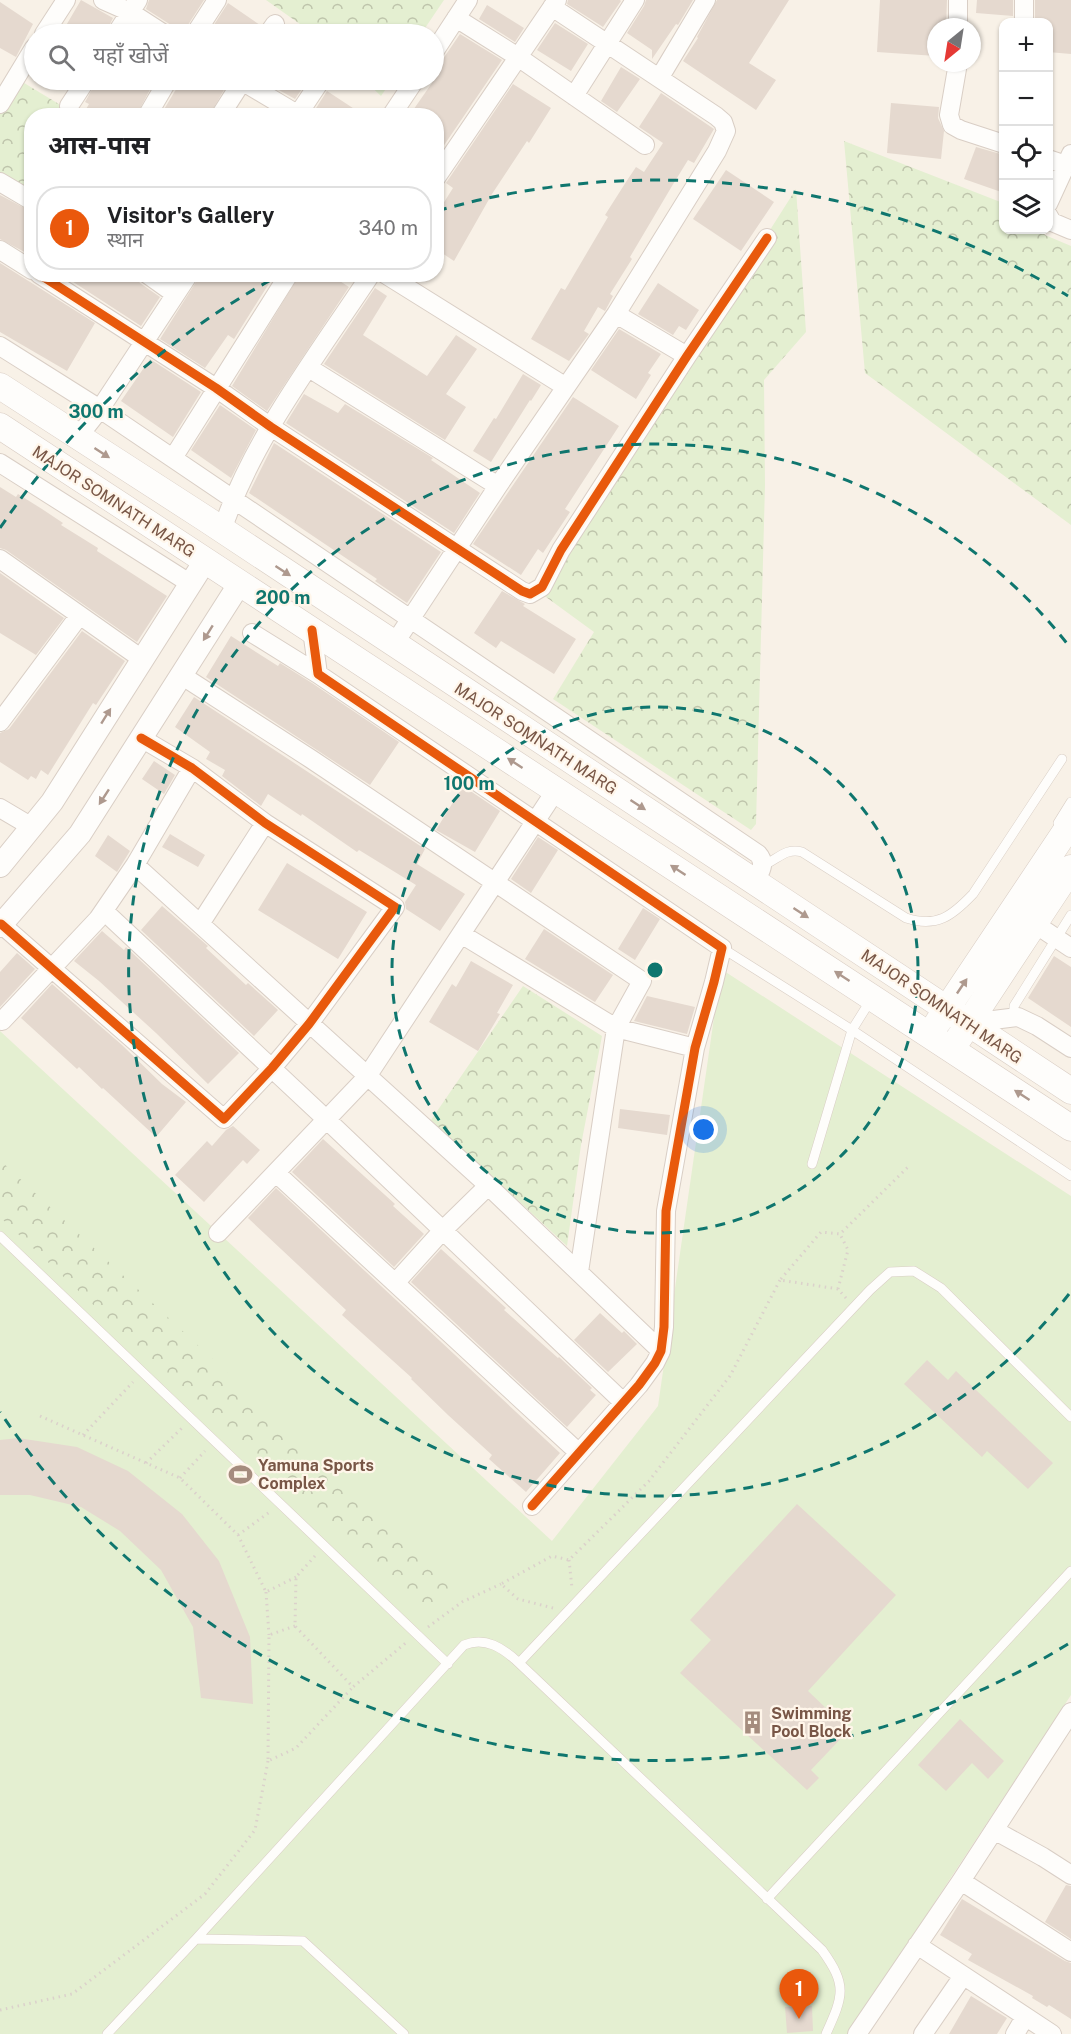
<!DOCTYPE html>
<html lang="hi">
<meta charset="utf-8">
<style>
body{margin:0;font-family:"Public Sans","Noto Sans Devanagari",sans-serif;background:#f6f6f6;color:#202124}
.controls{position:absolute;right:18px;top:18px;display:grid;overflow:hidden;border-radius:12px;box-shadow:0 2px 4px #0004}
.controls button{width:54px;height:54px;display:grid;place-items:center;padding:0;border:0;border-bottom:2px solid #e0e0e0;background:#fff;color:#202124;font:30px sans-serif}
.compass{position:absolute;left:927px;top:18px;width:54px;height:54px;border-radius:50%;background:#fff;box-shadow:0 2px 4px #0004;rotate:210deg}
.you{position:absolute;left:704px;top:1130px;width:21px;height:21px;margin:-15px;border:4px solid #fff;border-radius:50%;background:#1a73e8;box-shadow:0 0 0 9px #1a73e833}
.badge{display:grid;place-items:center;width:39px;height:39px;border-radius:50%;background:#ea580c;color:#fff;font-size:20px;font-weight:700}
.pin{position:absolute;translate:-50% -50px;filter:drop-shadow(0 2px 3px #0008)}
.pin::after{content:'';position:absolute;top:32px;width:21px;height:18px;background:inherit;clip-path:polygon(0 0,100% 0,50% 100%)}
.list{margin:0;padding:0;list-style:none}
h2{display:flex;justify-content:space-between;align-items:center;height:78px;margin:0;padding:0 24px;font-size:26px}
h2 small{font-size:20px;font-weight:400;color:#757577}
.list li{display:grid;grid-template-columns:39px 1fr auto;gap:18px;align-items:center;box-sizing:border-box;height:84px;margin:0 12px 12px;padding:0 12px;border:2px solid #e0e0e0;border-radius:24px}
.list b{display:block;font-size:22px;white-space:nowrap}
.list p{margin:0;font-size:20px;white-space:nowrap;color:#757577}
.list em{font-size:20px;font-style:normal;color:#757577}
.icon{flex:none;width:33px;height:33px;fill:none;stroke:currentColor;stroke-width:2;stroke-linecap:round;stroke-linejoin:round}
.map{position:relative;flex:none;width:1071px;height:2034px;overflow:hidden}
.search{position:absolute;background:#fff;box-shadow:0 2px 4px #0004;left:24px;top:24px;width:420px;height:66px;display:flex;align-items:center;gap:15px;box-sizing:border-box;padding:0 21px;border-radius:33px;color:#757577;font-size:22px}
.panel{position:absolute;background:#fff;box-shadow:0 2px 4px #0004;left:24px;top:108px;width:420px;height:174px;border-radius:24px}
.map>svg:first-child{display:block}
.grass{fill:#e4efd1}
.park{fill:url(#park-crowns)}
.building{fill:#e5d9cf}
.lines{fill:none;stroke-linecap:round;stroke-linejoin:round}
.service-casing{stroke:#d9cec5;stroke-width:10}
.minor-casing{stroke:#d9cec5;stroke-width:20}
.tertiary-casing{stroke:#d9cec5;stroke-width:24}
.secondary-casing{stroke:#d9cdc4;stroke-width:27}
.path{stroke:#dbd1cb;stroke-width:3;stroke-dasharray:1.5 4.5;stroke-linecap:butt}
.service{stroke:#fefdfb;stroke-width:9}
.minor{stroke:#fefdfb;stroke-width:18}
.tertiary{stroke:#fefdfb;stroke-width:22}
.secondary{stroke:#fefdfb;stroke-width:26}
.cycleway-casing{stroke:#fff6ea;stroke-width:13}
.cycleway{stroke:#e8590c;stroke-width:9}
.oneway{fill:#ae998e}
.ring{fill:none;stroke:#0f766e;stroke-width:3;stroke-dasharray:10 8}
.labels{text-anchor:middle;stroke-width:4.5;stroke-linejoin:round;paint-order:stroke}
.street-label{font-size:16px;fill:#785646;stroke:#fff6ea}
.poi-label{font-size:16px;font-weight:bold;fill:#785646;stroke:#fff6ea;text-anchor:start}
.centre{fill:#0f766e;stroke:#fff6ea;stroke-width:3}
.ring-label{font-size:18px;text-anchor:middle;font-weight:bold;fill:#0f766e;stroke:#fff6ea;stroke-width:4.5;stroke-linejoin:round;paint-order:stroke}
</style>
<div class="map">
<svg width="1071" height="2034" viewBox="0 0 1071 2034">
<defs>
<pattern id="park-crowns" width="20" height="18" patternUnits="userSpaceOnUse" patternTransform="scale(1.5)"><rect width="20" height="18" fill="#e4efd1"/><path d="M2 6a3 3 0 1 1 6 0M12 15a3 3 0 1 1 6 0" fill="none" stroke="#bec4ab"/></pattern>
</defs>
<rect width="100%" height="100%" fill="#f8f1e7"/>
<path class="grass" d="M721 969 1071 1196V1695L848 2034H0V1031L552 1541 658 1406Z"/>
<path class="park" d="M266 0H444L421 34H314Z
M11 75 67 109 62 115 32 116 31 196 0 176V92Z
M364 80H392L381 96Z
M844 141 1003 203 1004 230H1042L1045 235 1071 246V525L865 373Z
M796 189 806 332 764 380 765 485 756 824 751 830 553 699 594 632 535 589 690 356Z
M523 986 602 1036 581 1145 567 1246 431 1120Z
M0 1160 460 1591 424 1616 0 1217Z"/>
<path class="building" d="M81 0 113 18 105 34H61Z
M149 0H204L186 28 184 34 175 33 171 25 146 9Z
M568 0H620L621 1 603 27 567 4Z
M646 0H693L678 25 676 24 652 59V50L627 33 644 6Z
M717 0H789L749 63 776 80 756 110 683 61 698 38 697 37Z
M880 0H947L946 27H936V56L877 52Z
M977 0H1013V16L976 13Z
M1035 0H1071V54L1048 52V22H1035Z
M0 2 33 24 16 57 0 48Z
M228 3 260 25 257 34H208Z
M487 5 524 28 515 42 479 19Z
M555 23 588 44 571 71 537 50Z
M460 34 502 60 436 157V116H409L434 80V72Z
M621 67 640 79 617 112 601 101Z
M48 80H73L66 90Z
M97 80H155L136 116H82L89 104 85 102Z
M179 80H229V81L209 116H160L178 86Z
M261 80H308L295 99Z
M513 84 551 108 529 143 527 141 492 194 454 261 436 249V215L453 188 446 183Z
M327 91 365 116H311Z
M661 93 714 129 694 163 688 160 672 186 630 257 632 259 610 294 613 296 605 311 598 307 584 331 589 334 569 361 531 339 561 288 565 290 608 217 605 215 626 182 636 167 644 172 663 143 639 127Z
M891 103 939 107 938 118 944 131 941 159 887 153Z
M976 147 1004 155V193L964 179Z
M726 170 774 202 741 251 693 219Z
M0 195 32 212V256L0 239Z
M0 263 95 323 67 371 0 332Z
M61 274H134L140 283 160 297 141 326Z
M201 274H275L234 339 228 335 205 368 160 339Z
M300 274H329L349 287 267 411 232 386Z
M658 283 699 310 686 330 679 326 673 335 638 314Z
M375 288 387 296 363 335 427 376 456 335 477 349 446 394 466 407 445 440 324 364Z
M619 329 661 354 648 373 651 375 636 399 591 370Z
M150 359 201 392 173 437 121 401Z
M523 374 541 385 531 401 530 400 491 462 473 451 494 418 496 419Z
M304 394 338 413 345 404 433 458 431 460 480 493 454 533 286 423Z
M573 397 619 426 565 509 570 512 543 553 538 549 521 575 473 544Z
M220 405 256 430 231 478 191 450Z
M274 443 441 552 407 603 375 581 377 579 249 493Z
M0 487 16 497 18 494 42 509 63 523 61 525 98 548 97 551 167 596 137 642 6 550 0 548Z
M0 573 64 618 36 655 0 633Z
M502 591 525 604 523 606 576 639 554 674 501 641 496 648 474 633Z
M82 631 125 661 96 705 93 703 48 775 41 770 36 779 31 776 28 780 0 762V733L9 729Z
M231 636 278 666 280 663 312 683 399 742 370 785 206 677Z
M194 697 425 849 417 864 465 894 440 931 406 909 405 902 416 885 359 850 357 852 302 814 301 816 268 794 261 806 222 776 225 770 206 759 210 752 175 727Z
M154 761 175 775 164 794 142 779Z
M463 786 500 811 475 852 436 830Z
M170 834 205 855 198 867 162 847Z
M108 835 130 851 117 872 95 856Z
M538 837 558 850 531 893 511 879Z
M287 863 367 912 338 959 258 910Z
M162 906 208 946 206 948 246 985 248 983 278 1010 254 1036 141 930Z
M643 908 660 919 635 960 618 949Z
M544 929 613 975 595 1002 525 959Z
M102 931 124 950 126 947 239 1053 208 1084 156 1033 99 981 74 961Z
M17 953 35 969 0 1007V972Z
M1054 956 1071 967V1027L1028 998Z
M471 961 513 985 497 1013 500 1014 478 1051 429 1022 452 984 456 987Z
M52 984 122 1045 162 1084 186 1102 156 1137 103 1088 102 1089 79 1067 77 1069 21 1018Z
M647 996 695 1007 687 1034 634 1021Z
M620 1109 670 1115 667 1135 618 1128Z
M233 1126 260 1150 247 1164 243 1160 204 1202 175 1175 207 1141 212 1146 226 1130Z
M323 1139 395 1204 393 1206 424 1234 394 1267 292 1172Z
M276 1188 560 1453 526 1492 489 1459 492 1455 448 1415 411 1379 412 1378 342 1315 346 1310 248 1218Z
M441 1249 506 1308 504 1310 558 1358 559 1357 592 1388 590 1390 596 1395 567 1427 411 1282Z
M600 1313 622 1333 624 1331 637 1344 608 1372 574 1340Z
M927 1360 948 1380 956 1371 1053 1463 1028 1489 987 1451 982 1457 904 1384Z
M18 1438 77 1447 128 1471 182 1514 219 1561 250 1637 253 1704 201 1698 193 1627 161 1570 120 1531 81 1507 30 1495H0V1440Z
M797 1504 896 1595 808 1691 849 1730 811 1770 819 1778 807 1790 680 1673 711 1640 690 1620Z
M960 1719 1004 1761 988 1779 972 1763 946 1791 918 1765Z
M1066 1885 1071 1886V1939L1045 1922Z
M962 1899 1065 1961 1071 1963V2019L1049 2005 1047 2007 1032 1998 1033 1996 968 1960 972 1954 940 1935Z
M971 1996 1007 2018 997 2034H949Z
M812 2006 813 2031 787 2033 785 2007Z"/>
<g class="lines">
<defs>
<path id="service" d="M1058 823 1071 802
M762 866C777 860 786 847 802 852L906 918C937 928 952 916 973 894L1062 759
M722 948 852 1030 1071 1176
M1014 1017V1006L1071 915
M812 1164 852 1030 872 998
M0 1236 448 1664
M519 1663 870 1290 890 1272 914 1271 941 1288 1071 1417
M767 1899 1071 1571
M196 1939 303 1941 404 2034
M107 2034 196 1939 464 1645C485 1636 503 1648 519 1663L822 1950C848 1986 843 1996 826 2034"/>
<path id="minor" d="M103 0 130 12 164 34
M1024 0V22
M456 18 518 57 645 145
M958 27V0
M44 34 66 0
M116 34 138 0
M195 34 217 0
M268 34 275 24
M434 52 468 0
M958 63 949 115 952 125 961 130 1004 144
M660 77 706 0
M240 80 297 114
M574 96 635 0
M0 104 34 48
M69 106 86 80
M147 116 168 80
M220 116 243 80
M297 116 321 80
M391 116 415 80
M1048 159 1066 165
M436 178 557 0
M0 182 32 201
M1048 204 1071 154
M1048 215 1052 222 1071 230
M0 250 32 270
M39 274 216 388 271 427 522 591 530 594 542 587 561 550 687 356 767 238
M147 274 175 294
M385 274 566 387
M616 314 687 356
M0 346 100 409 758 854C766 863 761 872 754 882
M309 368 498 486
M78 437 100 409 189 274
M173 458 289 274
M0 463 191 584
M222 531C250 442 319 353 371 274
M0 559 142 659
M312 630 318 674 722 948 714 982 695 1048 666 1211 664 1327 661 1351 655 1363 639 1385 532 1506
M252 633 318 674
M394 644 498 486 616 314 717 151 726 131 723 122 716 116 552 7
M181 675 311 759 642 981 616 1028 579 1272
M0 722 79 616
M0 808 32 827
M135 865 479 1177 661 1351
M104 911 327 1120 623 1402
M1 924 224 1119 272 1068 309 1024 395 907 265 823 192 768 141 738
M200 924 265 823
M1035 924 1071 948
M461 934 616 1028 695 1048
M2 1021 98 919 135 865 192 768
M969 1023 1018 1017 1037 1026 1071 1048
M276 1173 579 1453
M218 1233 366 1078 556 790
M396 1282 443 1230 488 1186
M994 1830 1043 1857 1071 1875
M961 1881 1071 1952
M917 1945 1052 2034
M857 2034 961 1881 1071 1712
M923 2034 963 1976
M1015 2034 1025 2017"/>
<path id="tertiary" d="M0 866 52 802 205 561
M0 926 80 834 240 583"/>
<path id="secondary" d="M0 386 206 519 1071 1091
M0 426 1071 1128
M938 1022 1071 823
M959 1038 1071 868"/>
</defs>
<use href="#service" class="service-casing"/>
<use href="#minor" class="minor-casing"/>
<use href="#tertiary" class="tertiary-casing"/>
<use href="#secondary" class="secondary-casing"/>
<path class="path" d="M838 1289 848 1250 840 1234
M846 1298 838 1289 780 1280 821 1232 840 1234 909 1166
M40 1416 180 1478 238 1535 266 1592 296 1577
M83 1435 133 1382
M146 1463 183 1427
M180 1478 205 1451
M238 1535 271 1511
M315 1556 296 1577 295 1626 353 1687 408 1641
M569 1560 572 1588
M266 1592 269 1635
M553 1608 518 1599 501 1584 552 1556 569 1560 649 1481 730 1376 780 1280
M295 1626 269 1635 268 1761 296 1748 353 1687
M428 1627 462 1602 501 1584
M0 2010 72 1994 205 1894 255 1830 268 1761"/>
<use href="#service" class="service"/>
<use href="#minor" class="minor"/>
<use href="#tertiary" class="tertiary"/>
<use href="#secondary" class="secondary"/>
<defs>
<path id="cycleway" d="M39 274 216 388 271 427 522 591 530 594 542 587 561 550 687 356 767 238
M312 630 318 674 722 948 714 982 695 1048 666 1211 664 1327 661 1351 655 1363 639 1385 532 1506
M1 924 224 1119 272 1068 309 1024 395 907 265 823 192 768 141 738"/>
</defs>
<use href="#cycleway" class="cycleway-casing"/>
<use href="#cycleway" class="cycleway"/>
</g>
<defs><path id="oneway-solid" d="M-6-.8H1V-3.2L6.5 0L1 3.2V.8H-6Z" transform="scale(1.5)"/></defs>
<g class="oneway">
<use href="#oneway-solid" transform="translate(102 453) rotate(33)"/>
<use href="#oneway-solid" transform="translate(283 571) rotate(33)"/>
<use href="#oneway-solid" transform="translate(208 633) rotate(122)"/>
<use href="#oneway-solid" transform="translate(106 716) rotate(-58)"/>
<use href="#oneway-solid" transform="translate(515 763) rotate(-147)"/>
<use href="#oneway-solid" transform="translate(104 797) rotate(123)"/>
<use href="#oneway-solid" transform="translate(638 805) rotate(33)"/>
<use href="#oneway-solid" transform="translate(678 870) rotate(-147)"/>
<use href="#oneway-solid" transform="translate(801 913) rotate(33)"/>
<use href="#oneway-solid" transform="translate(842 976) rotate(-147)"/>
<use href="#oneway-solid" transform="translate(962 986) rotate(-56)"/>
<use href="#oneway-solid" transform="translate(1022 1095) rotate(-147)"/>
</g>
<g class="ring">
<circle cx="655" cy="970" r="263"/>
<path d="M1069 1294A526 526 0 1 1 1069 646"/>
<path d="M1068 1644A790 790 0 0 1 0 1412M0 528A790 790 0 0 1 278 276M437 211A790 790 0 0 1 1068 296"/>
</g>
<defs>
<symbol id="stadium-bare" viewBox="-9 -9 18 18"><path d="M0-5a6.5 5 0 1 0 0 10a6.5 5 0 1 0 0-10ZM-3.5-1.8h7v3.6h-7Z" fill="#a58c7e" stroke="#fff6ea" stroke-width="2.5" paint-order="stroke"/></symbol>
<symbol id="building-bare" viewBox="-9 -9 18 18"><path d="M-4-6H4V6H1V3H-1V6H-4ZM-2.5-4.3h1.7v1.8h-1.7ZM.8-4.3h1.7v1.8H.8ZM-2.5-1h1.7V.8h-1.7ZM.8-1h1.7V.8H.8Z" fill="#a58c7e" stroke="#fff6ea" stroke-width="2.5" paint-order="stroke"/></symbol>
</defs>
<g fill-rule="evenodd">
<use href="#stadium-bare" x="224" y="1458" width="33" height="33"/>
<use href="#building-bare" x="736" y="1706" width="33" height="33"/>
</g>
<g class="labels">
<g class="street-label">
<text transform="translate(114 501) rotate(33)" y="6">MAJOR SOMNATH MARG</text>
<text transform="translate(536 738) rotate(33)" y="6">MAJOR SOMNATH MARG</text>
<text transform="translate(942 1006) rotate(34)" y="6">MAJOR SOMNATH MARG</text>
</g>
<g class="poi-label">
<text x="258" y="1471">Yamuna Sports<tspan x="258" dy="18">Complex</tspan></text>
<text x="771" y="1719">Swimming<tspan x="771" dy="18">Pool Block</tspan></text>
</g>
</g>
<circle cx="655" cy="970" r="9" class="centre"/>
<g class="ring-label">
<text x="96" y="418">300 m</text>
<text x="283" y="604">200 m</text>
<text x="469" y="790">100 m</text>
</g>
</svg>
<div class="controls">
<button>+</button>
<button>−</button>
<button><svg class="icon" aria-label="locate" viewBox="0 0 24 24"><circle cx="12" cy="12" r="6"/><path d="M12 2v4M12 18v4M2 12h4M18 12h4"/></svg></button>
<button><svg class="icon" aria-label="layers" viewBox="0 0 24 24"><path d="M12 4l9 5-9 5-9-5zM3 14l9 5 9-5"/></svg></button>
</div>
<svg class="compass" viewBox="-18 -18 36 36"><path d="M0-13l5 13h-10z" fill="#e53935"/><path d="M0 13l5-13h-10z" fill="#757577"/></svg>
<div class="you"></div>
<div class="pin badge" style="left:799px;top:2019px">1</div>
<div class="search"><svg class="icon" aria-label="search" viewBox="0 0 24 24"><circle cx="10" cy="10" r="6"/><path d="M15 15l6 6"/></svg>यहाँ खोजें</div>
<section class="panel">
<h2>आस-पास<small></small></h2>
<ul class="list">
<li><span class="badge">1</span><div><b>Visitor's Gallery</b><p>स्थान</p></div><em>340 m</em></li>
</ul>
</section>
</div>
